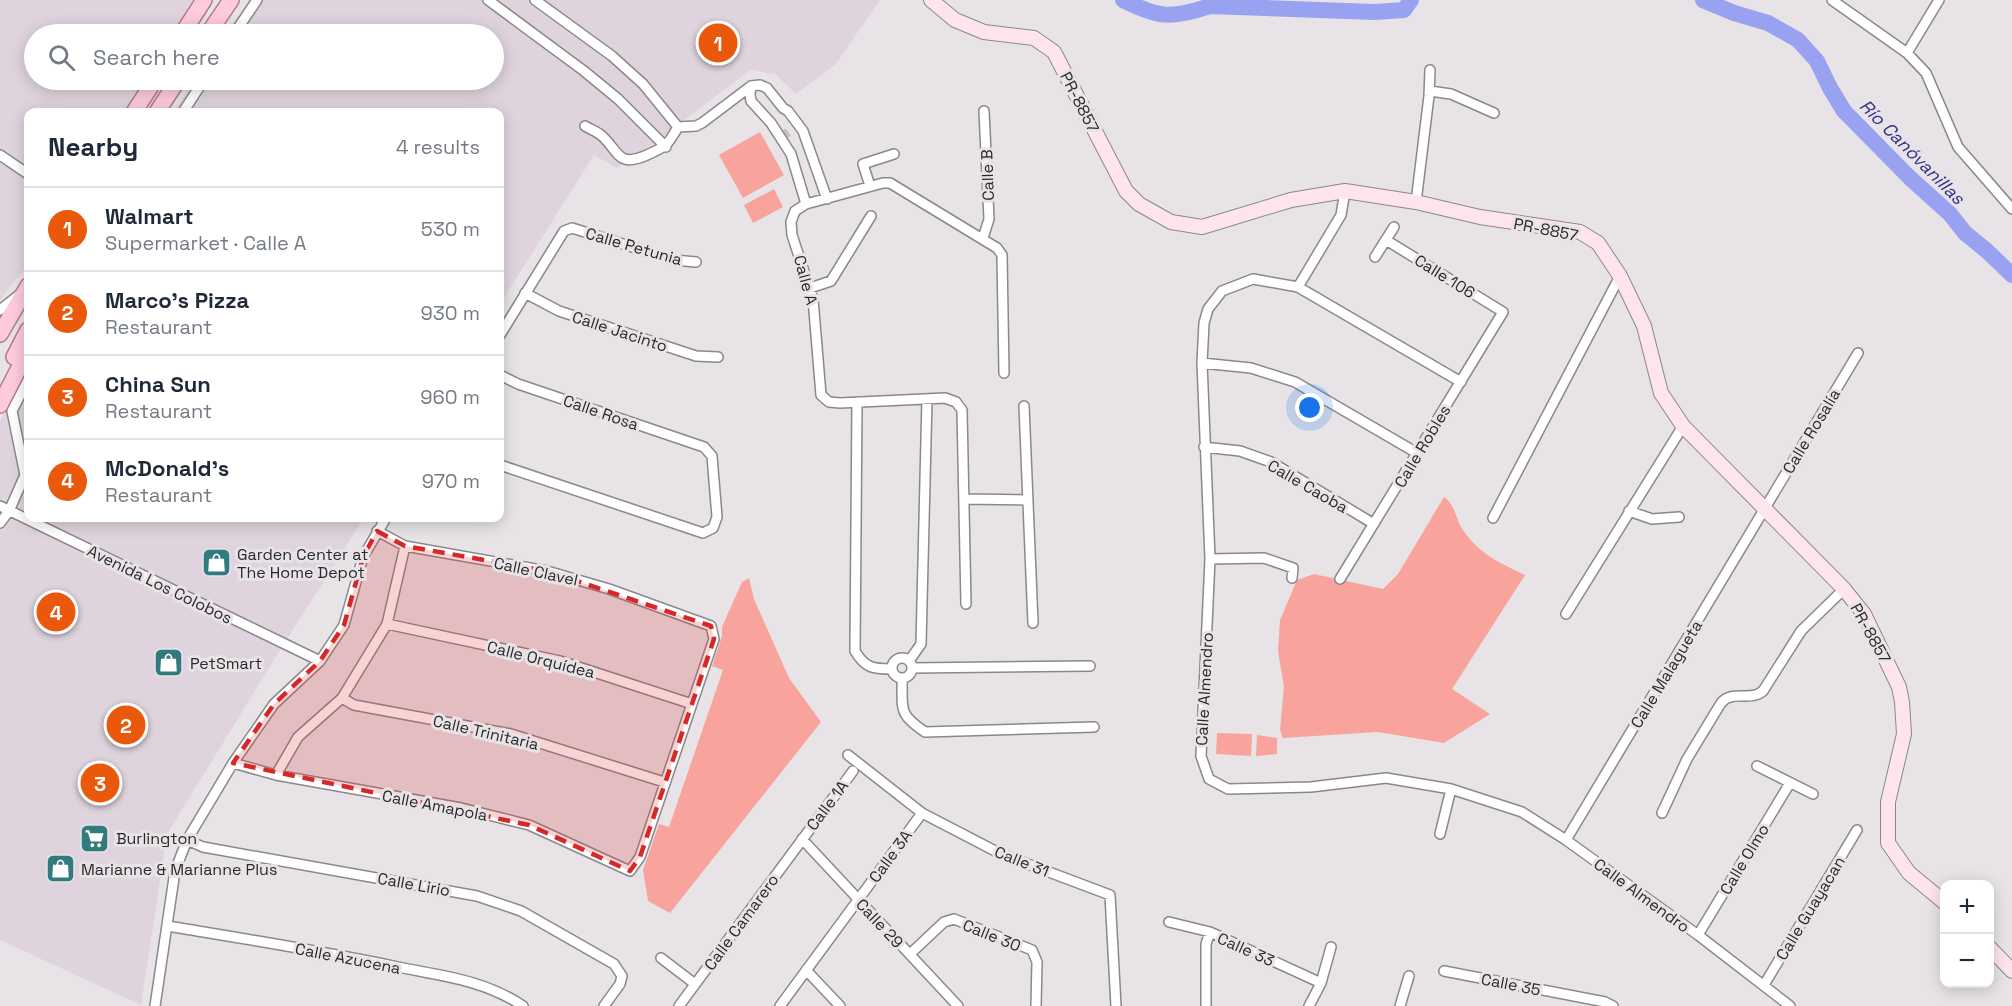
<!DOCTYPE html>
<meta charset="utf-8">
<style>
body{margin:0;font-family:"Space Grotesk",sans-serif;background:#f6f6f7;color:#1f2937}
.controls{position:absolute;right:18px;bottom:18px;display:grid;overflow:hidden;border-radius:12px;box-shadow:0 3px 15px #0003}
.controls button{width:54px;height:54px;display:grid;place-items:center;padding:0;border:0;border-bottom:2px solid #e0e1e3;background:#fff;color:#1f2937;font:30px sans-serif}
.you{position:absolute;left:1310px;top:408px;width:21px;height:21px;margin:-15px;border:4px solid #fff;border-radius:50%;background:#1a73e8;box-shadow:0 0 0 9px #1a73e833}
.badge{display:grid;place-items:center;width:39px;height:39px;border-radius:50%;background:#ea580c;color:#fff;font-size:20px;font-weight:700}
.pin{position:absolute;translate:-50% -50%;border:3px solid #fff;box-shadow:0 2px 6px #0006}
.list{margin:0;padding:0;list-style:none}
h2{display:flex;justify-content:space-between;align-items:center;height:78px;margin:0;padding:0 24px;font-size:26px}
h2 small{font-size:20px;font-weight:400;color:#747a83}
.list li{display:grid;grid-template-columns:39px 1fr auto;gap:18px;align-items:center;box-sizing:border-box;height:84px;padding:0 24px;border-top:2px solid #e0e1e3}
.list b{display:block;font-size:22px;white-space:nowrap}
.list p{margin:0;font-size:20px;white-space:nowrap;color:#747a83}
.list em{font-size:20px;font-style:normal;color:#747a83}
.icon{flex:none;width:33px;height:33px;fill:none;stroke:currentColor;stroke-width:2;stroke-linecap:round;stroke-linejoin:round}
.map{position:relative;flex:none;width:2012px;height:1006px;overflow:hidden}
.search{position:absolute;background:#fff;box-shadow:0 3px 15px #0003;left:24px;top:24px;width:480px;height:66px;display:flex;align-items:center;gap:15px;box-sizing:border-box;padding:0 21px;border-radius:33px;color:#747a83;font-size:22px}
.panel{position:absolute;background:#fff;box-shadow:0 3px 15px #0003;left:24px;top:108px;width:480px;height:414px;border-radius:12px}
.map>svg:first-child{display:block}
.built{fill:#dfd4dd}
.green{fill:#f8a49d}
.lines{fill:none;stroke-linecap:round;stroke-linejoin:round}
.river{stroke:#99a2f1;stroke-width:16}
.street-tunnel{stroke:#c2bec1;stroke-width:9;stroke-dasharray:9 4.5;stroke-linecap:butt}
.street-casing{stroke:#8c878b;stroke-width:12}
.secondary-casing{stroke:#8c878b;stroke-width:16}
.primary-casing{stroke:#b37b8e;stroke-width:18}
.street{stroke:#fff;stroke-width:9}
.secondary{stroke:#fee5ed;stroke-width:14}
.primary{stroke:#fecbdc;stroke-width:15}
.marked{fill:#d62828;fill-opacity:0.2;stroke:#d62828;stroke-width:4.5;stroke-dasharray:12 8;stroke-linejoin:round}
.labels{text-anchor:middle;stroke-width:6;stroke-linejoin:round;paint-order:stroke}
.street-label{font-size:16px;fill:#2a2829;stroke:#e8e3e7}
.poi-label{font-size:16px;fill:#2a2829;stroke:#e8e3e7;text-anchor:start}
.water-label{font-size:18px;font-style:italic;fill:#34308a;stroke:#e8e3e7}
</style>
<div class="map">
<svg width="2012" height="1006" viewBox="0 0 2012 1006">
<rect width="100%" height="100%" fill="#e8e3e7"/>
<path class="built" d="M0 0H192L171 34H34V80H143L123 112H28V264L0 300Z
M249 0H880L835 65 796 94 775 74 750 70 649 147 617 168 594 155 500 304V112H173L195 80H494V34H226Z
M28 362V518H364L280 650 167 834 141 1005 0 940V422Z"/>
<path class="green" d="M760 132 784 175 743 198 719 155Z
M774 189 783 207 753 223 744 205Z
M1444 497C1456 505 1455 519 1463 530 1479 554 1500 563 1525 575L1452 689 1490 714 1444 743 1378 732 1283 738 1280 730 1284 687 1278 651 1280 620 1297 580 1314 574 1383 589 1398 574Z
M749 578 754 599 789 678 821 722 670 913 648 901 643 870 659 824 669 827 723 670 712 666 722 636V627L742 582Z
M1217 733 1252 734 1251 756 1216 754Z
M1257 735 1277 738V754L1256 756Z"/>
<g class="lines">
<path class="river" d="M1123 0C1159 18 1172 19 1210 6L1375 12 1404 10 1411 0
M1703 0 1734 13 1768 23 1798 40 1817 61 1830 88 1844 111 1910 178 1950 214 1965 233 1987 251 2012 275"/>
<path class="street-tunnel" d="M782 131 789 141"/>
<defs>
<path id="street" d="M488 0 584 71 618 99 666 147
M535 0 612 56 643 84 678 127
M1832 0 1907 53 1926 73 1958 147 2012 209
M234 34 257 0
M1907 53 1939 0
M751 86 760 85 767 88 783 108 788 111 803 131 827 199
M751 86 750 95 751 101 771 123 791 154 806 204
M1430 91 1451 94 1494 113
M183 112 204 80
M585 126C590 129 597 132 601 135 620 152 617 168 647 155 668 145 666 147 678 127
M678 127 696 126 702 123 751 86
M0 155 28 174
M870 186 863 164 894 154
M1416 202 1429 96 1430 70
M983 238 989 219 984 111
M1375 257 1394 227
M1298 287 1341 215 1345 191
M810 288 831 281 871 216
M525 293 559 311 696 356 718 357
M0 310 19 295
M500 335 564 231 572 228 674 260 696 262
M1202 363 1251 368 1295 382 1417 453
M500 375 518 384 704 447 712 456 717 517 713 528 703 533 500 465
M1461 382 1298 287 1253 279 1222 291 1208 309 1204 323 1202 363 1210 559 1201 756 1209 779 1228 789 1311 787 1386 778 1451 789 1522 812 1566 840 1698 935 1790 1006
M857 402 855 651C865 668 873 669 891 669
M1024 406 1033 623
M1204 447 1240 451 1271 462 1374 524
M964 499 1028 500
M0 506 320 661
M1629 511 1652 519 1679 517
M1493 518 1620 276
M0 523 9 511 25 475 12 411 28 380
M1210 559 1264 558 1293 568 1292 578
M1340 579 1503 312 1386 240
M966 604 962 410 956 402 945 398 840 403 829 402 821 395 813 299 792 235 791 222 795 211 806 204 883 183H890L997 248 1002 255 1004 373
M1566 614 1683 426
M387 624 560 661 692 704
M892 668a10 10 0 1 1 20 0a10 10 0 1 1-20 0Z
M909 661 921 644 927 399
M912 668 1090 666
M902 679C903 709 897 713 925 732L1094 727
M342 698 354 705 511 734 664 782
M848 755 922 813 1001 854 1110 895 1116 1006
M233 763 276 775 461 808 529 825 630 871 640 857 714 639 711 626 609 589 547 571 405 546 377 531
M1757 766 1813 794
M276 775 298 737 342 698 387 624 405 546
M1662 813 1687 759 1721 703C1733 689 1750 702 1763 691L1801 631 1844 589
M1440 834 1451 789
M802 839 958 1006
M187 840 203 847 477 896 521 911 614 964 622 976 620 984 604 1006
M1566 840 1858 353
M1169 922 1210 932 1321 983
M168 926C245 939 322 951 398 967 443 976 484 980 523 1006
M1698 935 1790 783
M910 954 944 922 954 919 1032 950 1037 962 1036 1006
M661 958 695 984
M806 970 840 1006
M1444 971 1605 1002 1613 1006
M1764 985 1857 830
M155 1006 175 871 187 840 233 763 274 704 320 661 344 625 363 557 386 518
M679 1006 853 771
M780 1006 922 813
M1206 1006V944L1210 932
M1309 1006 1321 983 1331 947
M1400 1006 1409 976"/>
<path id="secondary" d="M931 0 955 20 984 32 1034 38 1054 52 1126 191 1139 204 1171 222 1202 227 1291 200 1345 191 1416 202 1480 217 1580 232 1598 243 1620 276 1644 326 1661 393 1683 426 1844 589 1864 614 1899 687 1902 702 1904 734 1888 802V843L1909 873 1944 902
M1990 948 2012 971"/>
<path id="primary" d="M182 34 204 0
M208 34 231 0
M134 112 155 80
M157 112 178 80
M0 334 28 286
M14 357 28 330
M0 405 22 362 19 349"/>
</defs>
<use href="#street" class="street-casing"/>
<use href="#secondary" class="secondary-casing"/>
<use href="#primary" class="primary-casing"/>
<use href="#street" class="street"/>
<use href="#secondary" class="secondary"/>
<use href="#primary" class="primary"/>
</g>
<path class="marked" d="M377 531 405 546 547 571 711 626 714 639 640 857 630 871 529 825 233 763 274 704 320 661 344 625 363 557Z"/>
<defs>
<symbol id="shop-square" viewBox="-11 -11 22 22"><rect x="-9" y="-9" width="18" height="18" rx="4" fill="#317a7d" stroke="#e8e3e7"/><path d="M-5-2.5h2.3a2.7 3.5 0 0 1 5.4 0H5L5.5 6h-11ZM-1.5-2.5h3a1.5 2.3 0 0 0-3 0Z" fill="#fff"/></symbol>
<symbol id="supermarket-square" viewBox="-11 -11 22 22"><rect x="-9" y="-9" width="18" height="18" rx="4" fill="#317a7d" stroke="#e8e3e7"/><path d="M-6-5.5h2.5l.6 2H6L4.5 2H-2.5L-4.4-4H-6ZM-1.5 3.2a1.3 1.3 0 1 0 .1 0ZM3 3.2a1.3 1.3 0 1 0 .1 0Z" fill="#fff"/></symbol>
</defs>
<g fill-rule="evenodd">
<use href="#shop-square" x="200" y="546" width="33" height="33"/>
<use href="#shop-square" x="152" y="646" width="33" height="33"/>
<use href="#supermarket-square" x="78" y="822" width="33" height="33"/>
<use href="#shop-square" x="44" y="852" width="33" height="33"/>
</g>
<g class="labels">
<g class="street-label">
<text transform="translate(1080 102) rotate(63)" y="6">PR-8857</text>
<text transform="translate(987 175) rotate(-92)" y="6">Calle B</text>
<text transform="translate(1546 229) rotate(11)" y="6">PR-8857</text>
<text transform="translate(634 246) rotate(16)" y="6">Calle Petunia</text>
<text transform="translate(1445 276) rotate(32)" y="6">Calle 106</text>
<text transform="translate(806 280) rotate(75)" y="6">Calle A</text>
<text transform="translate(620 331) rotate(18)" y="6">Calle Jacinto</text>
<text transform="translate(601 412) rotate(19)" y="6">Calle Rosa</text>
<text transform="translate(1811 431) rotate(-59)" y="6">Calle Rosalía</text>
<text transform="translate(1422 446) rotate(-59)" y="6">Calle Robles</text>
<text transform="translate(1308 486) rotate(30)" y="6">Calle Caoba</text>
<text transform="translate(536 571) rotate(12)" y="6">Calle Clavel</text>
<text transform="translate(160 584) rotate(26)" y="6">Avenida Los Colobos</text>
<text transform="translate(1871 633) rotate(61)" y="6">PR-8857</text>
<text transform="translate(541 659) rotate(14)" y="6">Calle Orquídea</text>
<text transform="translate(1666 674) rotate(-59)" y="6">Calle Malagueta</text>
<text transform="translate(1204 689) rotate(-87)" y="6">Calle Almendro</text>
<text transform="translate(486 732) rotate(13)" y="6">Calle Trinitaria</text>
<text transform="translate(435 805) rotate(11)" y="6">Calle Amapola</text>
<text transform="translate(827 805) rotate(-53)" y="6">Calle 1A</text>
<text transform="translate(890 856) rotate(-54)" y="6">Calle 3A</text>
<text transform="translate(1744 859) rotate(-59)" y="6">Calle Olmo</text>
<text transform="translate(1022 861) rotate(22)" y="6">Calle 31</text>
<text transform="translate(414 884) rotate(10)" y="6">Calle Lirio</text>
<text transform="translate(1642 895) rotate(36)" y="6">Calle Almendro</text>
<text transform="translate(1810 908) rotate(-59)" y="6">Calle Guayacan</text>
<text transform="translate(741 922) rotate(-54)" y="6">Calle Camarero</text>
<text transform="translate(880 923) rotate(47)" y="6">Calle 29</text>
<text transform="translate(992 935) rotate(22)" y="6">Calle 30</text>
<text transform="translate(1246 949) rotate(24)" y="6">Calle 33</text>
<text transform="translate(348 958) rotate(11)" y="6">Calle Azucena</text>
<text transform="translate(1511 984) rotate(11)" y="6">Calle 35</text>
</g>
<g class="poi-label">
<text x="237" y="560">Garden Center at<tspan x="237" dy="18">The Home Depot</tspan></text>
<text x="190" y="669">PetSmart</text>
<text x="116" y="844">Burlington</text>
<text x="81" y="875">Marianne &amp; Marianne Plus</text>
</g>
<g class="water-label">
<text transform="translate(1912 152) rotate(45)" y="6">Río Canóvanillas</text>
</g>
</g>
</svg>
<div class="controls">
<button>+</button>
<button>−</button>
</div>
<div class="you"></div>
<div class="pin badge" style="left:718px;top:43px">1</div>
<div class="pin badge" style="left:126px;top:725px">2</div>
<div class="pin badge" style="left:100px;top:783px">3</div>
<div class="pin badge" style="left:56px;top:612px">4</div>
<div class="search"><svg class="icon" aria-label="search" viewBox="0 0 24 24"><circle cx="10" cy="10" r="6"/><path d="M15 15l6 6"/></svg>Search here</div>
<section class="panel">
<h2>Nearby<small>4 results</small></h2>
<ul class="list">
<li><span class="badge">1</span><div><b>Walmart</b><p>Supermarket · Calle A</p></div><em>530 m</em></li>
<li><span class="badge">2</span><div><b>Marco's Pizza</b><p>Restaurant</p></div><em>930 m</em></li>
<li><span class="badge">3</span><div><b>China Sun</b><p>Restaurant</p></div><em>960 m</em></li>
<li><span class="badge">4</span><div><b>McDonald's</b><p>Restaurant</p></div><em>970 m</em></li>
</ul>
</section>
</div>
